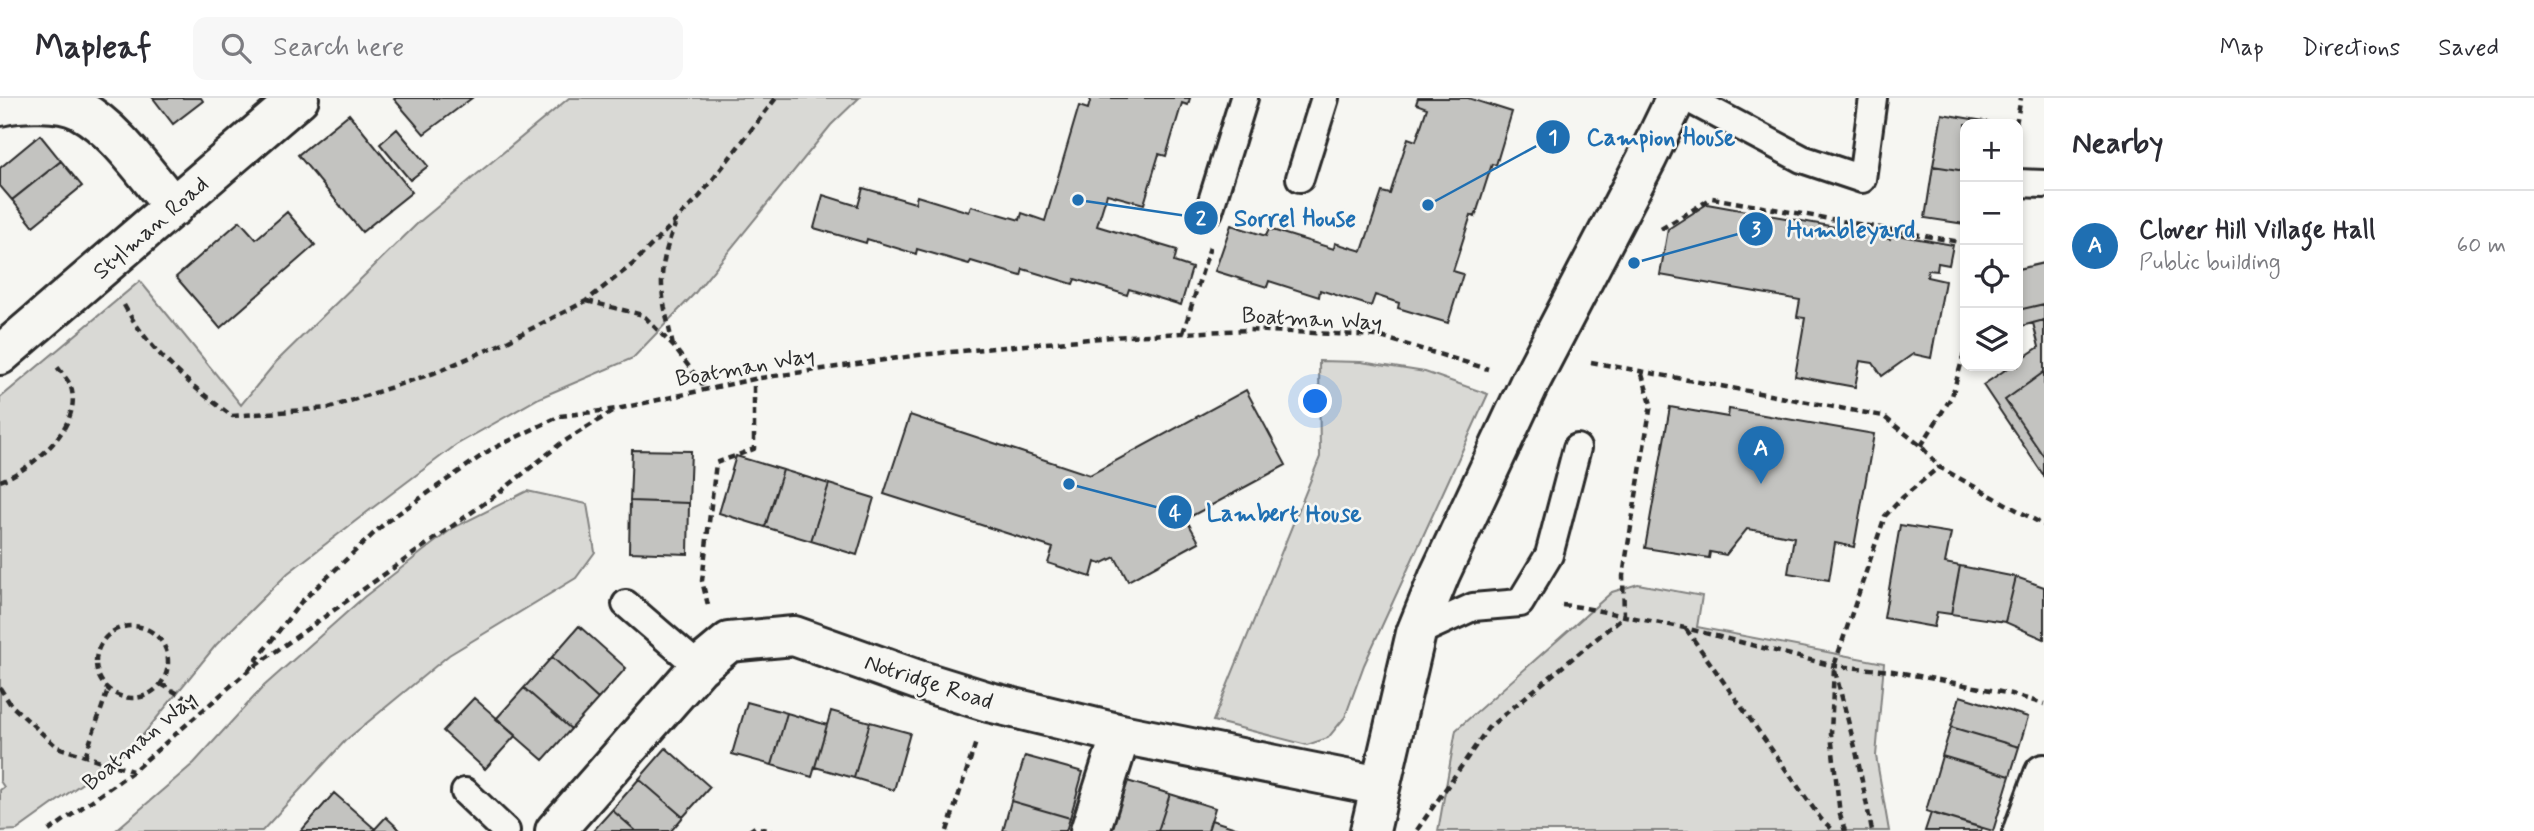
<!DOCTYPE html>
<meta charset="utf-8">
<style>
body{margin:0;font-family:Mynerve,sans-serif;background:#f7f7f7;color:#2b2b33}
.controls{position:absolute;right:21px;top:21px;display:grid;overflow:hidden;border-radius:14px;box-shadow:0 4px 10px #0003}
.controls button{width:63px;height:63px;display:grid;place-items:center;padding:0;border:0;border-bottom:2px solid #e1e1e2;background:#fff;color:#2b2b33;font:35px sans-serif}
.you{position:absolute;left:1316px;top:304px;width:24px;height:24px;margin:-18px;border:5px solid #fff;border-radius:50%;background:#1a73e8;box-shadow:0 0 0 10px #1a73e833}
.badge{display:grid;place-items:center;width:46px;height:46px;border-radius:50%;background:#1f6fb2;color:#fff;font-size:23px;font-weight:700}
.pin{position:absolute;translate:-50% -58px;filter:drop-shadow(0 2px 4px #0008)}
.pin::after{content:'';position:absolute;top:37px;width:24px;height:21px;background:inherit;clip-path:polygon(0 0,100% 0,50% 100%)}
.list{margin:0;padding:0;list-style:none}
h2{display:flex;justify-content:space-between;align-items:center;height:91px;margin:0;padding:0 28px;font-size:30px}
h2 small{font-size:23px;font-weight:400;color:#7c7c81}
.list li{display:grid;grid-template-columns:46px 1fr auto;gap:21px;align-items:center;box-sizing:border-box;height:112px;padding:0 28px;border-top:2px solid #e1e1e2}
.list b{display:block;font-size:26px;white-space:nowrap}
.list p{margin:0;font-size:23px;white-space:nowrap;color:#7c7c81}
.list em{font-size:23px;font-style:normal;color:#7c7c81}
.icon{flex:none;width:38px;height:38px;fill:none;stroke:currentColor;stroke-width:2;stroke-linecap:round;stroke-linejoin:round}
.map{position:relative;flex:none;width:2044px;height:733px;overflow:hidden}
header{display:flex;align-items:center;gap:42px;box-sizing:border-box;height:98px;padding:0 35px;background:#fff;border-bottom:2px solid #e1e1e2}
header strong{font-size:33px}
nav{display:flex;gap:38px;margin-inline-start:auto;font-size:24px}
.search{width:490px;height:63px;background:#f7f7f7;display:flex;align-items:center;gap:18px;box-sizing:border-box;padding:0 24px;border-radius:14px;color:#7c7c81;font-size:26px}
main{display:flex}
aside{flex:1;background:#fff}
.map>svg:first-child{display:block}
.green{fill:#d9d9d5;stroke:#828280;stroke-width:2}
.building{fill:#c3c3c0;stroke:#2b2b2b;stroke-width:2}
.lines{fill:none;stroke-linecap:round;stroke-linejoin:round}
.lane-casing{stroke:#2b2b2b;stroke-width:32}
.street-casing{stroke:#2b2b2b;stroke-width:44}
.path{stroke:#2b2b2b;stroke-width:4.5;stroke-dasharray:7 5;stroke-linecap:butt}
.lane{stroke:#f6f6f2;stroke-width:26}
.street{stroke:#f6f6f2;stroke-width:38}
.labels{text-anchor:middle;stroke-width:5;stroke-linejoin:round;paint-order:stroke}
.street-label{font-size:23px;fill:#2b2b2b;stroke:#f6f6f2}
.leader{fill:none;stroke:#1f6fb2;stroke-width:2.5}
.callout-dot{fill:#1f6fb2;stroke:#f6f6f2;stroke-width:2.5}
.mark-label{font-size:21px;text-anchor:middle;font-weight:bold;fill:#fff}
.callout-label{font-size:24px;text-anchor:middle;font-weight:bold;fill:#1f6fb2;stroke:#f6f6f2;stroke-width:5;stroke-linejoin:round;paint-order:stroke}
</style>
<header>
<strong>Mapleaf</strong>
<div class="search"><svg class="icon" aria-label="search" viewBox="0 0 24 24"><circle cx="10" cy="10" r="6"/><path d="M15 15l6 6"/></svg>Search here</div>
<nav><a>Map</a><a>Directions</a><a>Saved</a></nav>
</header>
<main>
<div class="map">
<svg width="2044" height="733" viewBox="0 0 2044 733">
<rect width="100%" height="100%" fill="#f6f6f2"/>
<filter id="ink" filterUnits="userSpaceOnUse"><feTurbulence type="fractalNoise" baseFrequency=".0143" numOctaves="2"/><feDisplacementMap in="SourceGraphic" scale="14" xChannelSelector="R" yChannelSelector="G"/><feConvolveMatrix kernelMatrix="1 2 1 2 8 2 1 2 1" color-interpolation-filters="sRGB"/></filter>
<g filter="url(#ink)">
<path class="green" d="M569 0H859L831 27 695 195 633 260 539 300 456 347 375 408 288 475 216 547 134 648 17 732 0 733V692L4 689 0 683V300L140 183 241 307 276 264 418 125Z
M1319 263 1361 264 1425 274 1488 296 1364 567 1345 619 1328 640 1307 647 1213 623 1320 359Z
M527 393 587 406 595 454 576 480 449 557 345 643 262 733H115L194 665 264 588 364 499 453 430Z
M1638 486 1702 498 1697 529 1884 565 1876 658 1889 733H1438L1456 632 1612 494Z"/>
<path class="building" d="M153 0H201L203 3 173 26Z
M472 0 424 36 394 1 395 0Z
M1091 0H1190L1188 7 1182 5 1166 58 1159 56 1144 106 1107 96 1097 128 1177 152 1174 164 1192 170 1181 207 1129 191 1127 197 1075 181 1073 186 1023 171 1021 178 971 163 969 166 917 151 916 156 867 141 866 145 814 130 823 97 858 108 863 90 915 105 917 98 969 114 971 108 1020 122 1022 115 1045 123 1079 8 1088 11Z
M1418 0H1468L1512 14 1496 67 1492 66 1475 119 1471 117 1453 173 1463 176 1448 225 1398 210 1399 205 1375 197 1371 208 1320 192 1319 199 1269 183 1267 189 1215 173 1231 127 1266 138 1269 131 1334 151 1335 145 1362 153 1382 94 1390 96 1408 40 1416 43 1427 10 1416 6Z
M349 16 412 94 362 134 298 57Z
M1942 16 1996 25 1965 26V73L1933 68Z
M397 31 428 68 410 82 380 46Z
M40 37 61 63 12 102 0 88V70Z
M61 63 82 88 33 128 12 102Z
M1933 68 1965 73V126L1925 120Z
M1707 106 1875 136V138L1890 141 1891 136 1953 147 1949 167 1938 165 1937 173 1928 172 1927 179 1945 183 1931 260 1913 256 1882 278 1873 265 1860 263 1855 289 1795 278 1805 220 1797 219 1800 202 1660 177 1668 131Z
M287 114 315 147 220 230 176 179 240 123 256 141Z
M2044 165V206L2018 212V171Z
M2044 206V222L2018 229V212Z
M2044 222V274L2005 302 2044 359V378L1983 287 2011 268H2018V263L2039 249 2033 225Z
M2044 274V359L2005 302Z
M1246 292 1286 367 1186 421 1199 444 1128 483 1115 459 1101 466 1095 464 1091 479 1048 465 1053 450 884 396 910 317 1090 377Z
M1670 309 1728 319 1729 311 1874 336 1854 449 1835 445 1829 482 1788 475 1794 439 1773 435 1747 431 1726 457 1710 454 1709 460 1645 450Z
M632 352 691 353 689 405 630 403Z
M736 358 783 372 765 429 719 415Z
M783 372 829 386 811 443 765 429Z
M829 386 874 400 857 457 811 443Z
M630 403 689 405 688 456 629 454Z
M1900 427 1951 435 1945 465 1960 468 1951 516 1937 514 1934 529 1884 520Z
M1960 468 2016 479 2005 524 1951 516Z
M2016 479 2044 489V541L2005 524Z
M579 528 626 570 598 601 552 559Z
M552 559 598 601 571 631 524 590Z
M524 590 571 631 543 662 496 621Z
M1960 598 2028 619 2019 649 1951 629Z
M474 600 516 637 485 671 443 633Z
M747 604 787 615 772 667 732 656Z
M831 613 870 624 854 680 815 669Z
M787 615 827 627 812 679 772 667Z
M870 624 910 635 894 692 854 680Z
M1951 629 2019 649 2010 678 1942 658Z
M666 650 710 689 683 719 639 681Z
M1025 658 1083 674 1070 720 1011 703Z
M1942 658 2010 678 1993 733 1926 713Z
M639 681 683 719 671 733H636L612 712Z
M1124 682 1170 696 1158 733H1108Z
M334 695 375 731 373 733H301Z
M1170 696 1215 710 1208 733H1158Z
M1011 703 1070 720 1066 733H1003Z
M612 712 636 733H593Z
M1931 715 1982 730 1981 733H1925Z
M386 719 401 733H373Z
M1211 722 1245 733H1208Z"/>
<g class="lines">
<defs>
<path id="lane" d="M1687 0 1802 61 1862 81 1873 0
M1300 80 1325 0
M2018 85 2044 86
M1209 113 1244 0
M626 506 699 569
M1416 535 1473 509 1520 505 1549 457 1577 350
M465 694 506 733"/>
<path id="street" d="M0 8C20 3 62 2 80 12 117 32 147 78 174 109
M0 257 299 0
M555 733 699 569 729 544 794 538 918 582 989 604 1121 636 1365 685 1381 686
M1090 733 1121 636
M1370 733 1416 535 1440 476 1529 286 1647 60 1676 0
M2023 733 2044 676"/>
</defs>
<use href="#lane" class="lane-casing"/>
<use href="#street" class="street-casing"/>
<path class="path" d="M2016 26 2021 0
M1661 131 1712 100 1965 145
M587 203 643 217 674 249 706 291
M124 207C149 253 191 288 232 318L329 310 434 275 501 246 586 203 633 166 700 98 776 0
M1183 235 1210 149
M673 248C662 197 654 179 675 127
M1591 264 1883 318 1921 348 1939 369 2044 427
M1921 348 1952 298 1965 252
M0 383C33 371 83 328 71 289 68 281 59 272 55 266
M708 507 702 483 716 365 754 351V281
M1562 507 1580 509 1685 530 1834 568 1893 573 2011 596 2044 606
M96 564a36 36 0 1 1 72 0a36 36 0 1 1-72 0Z
M1686 531 1821 721 1834 733
M248 573 301 504 386 424 490 352 560 318 617 311 754 281 919 257 1111 239 1183 235 1248 232 1378 238 1488 271
M1835 573 1856 653 1872 733
M161 586 204 611
M0 590 11 607 57 649 132 673
M85 658 108 592
M1417 732 1488 630 1624 518 1623 478 1651 306 1641 273
M49 733 132 674 248 573 499 395 560 346 615 312
M749 733 755 729 772 733
M947 733 976 644
M1845 733 1840 717 1831 636 1834 568 1885 418 1903 399 1939 369"/>
<use href="#lane" class="lane"/>
<use href="#street" class="street"/>
</g>
</g>
<g class="labels">
<g class="street-label">
<text transform="translate(150 129) rotate(-41)" y="8">Stylman Road</text>
<text transform="translate(1312 220) rotate(3)" y="8">Boatman Way</text>
<text transform="translate(745 268) rotate(-10)" y="8">Boatman Way</text>
<text transform="translate(929 583) rotate(18)" y="8">Notridge Road</text>
<text transform="translate(139 642) rotate(-40)" y="8">Boatman Way</text>
</g>
</g>
<path class="leader" d="M1428 107L1553 39M1078 102L1201 120M1634 165L1756 131M1069 386L1175 414"/>
<g class="callout-dot">
<circle cx="1428" cy="107" r="7"/>
<circle cx="1078" cy="102" r="7"/>
<circle cx="1634" cy="165" r="7"/>
<circle cx="1069" cy="386" r="7"/>
<circle cx="1553" cy="39" r="18"/>
<circle cx="1201" cy="120" r="18"/>
<circle cx="1756" cy="131" r="18"/>
<circle cx="1175" cy="414" r="18"/>
</g>
<g class="mark-label">
<text x="1553" y="46">1</text>
<text x="1201" y="127">2</text>
<text x="1756" y="138">3</text>
<text x="1175" y="422">4</text>
</g>
<g class="callout-label">
<text x="1661" y="47">Campion House</text>
<text x="1295" y="128">Sorrel House</text>
<text x="1851" y="139">Humbleyard</text>
<text x="1284" y="423">Lambert House</text>
</g>
</svg>
<div class="controls">
<button>+</button>
<button>−</button>
<button><svg class="icon" aria-label="locate" viewBox="0 0 24 24"><circle cx="12" cy="12" r="6"/><path d="M12 2v4M12 18v4M2 12h4M18 12h4"/></svg></button>
<button><svg class="icon" aria-label="layers" viewBox="0 0 24 24"><path d="M12 4l9 5-9 5-9-5zM3 14l9 5 9-5"/></svg></button>
</div>
<div class="you"></div>
<div class="pin badge" style="left:1761px;top:386px">A</div>
</div>
<aside>
<h2>Nearby<small></small></h2>
<ul class="list">
<li><span class="badge">A</span><div><b>Clover Hill Village Hall</b><p>Public building</p></div><em>60 m</em></li>
</ul>
</aside>
</main>
